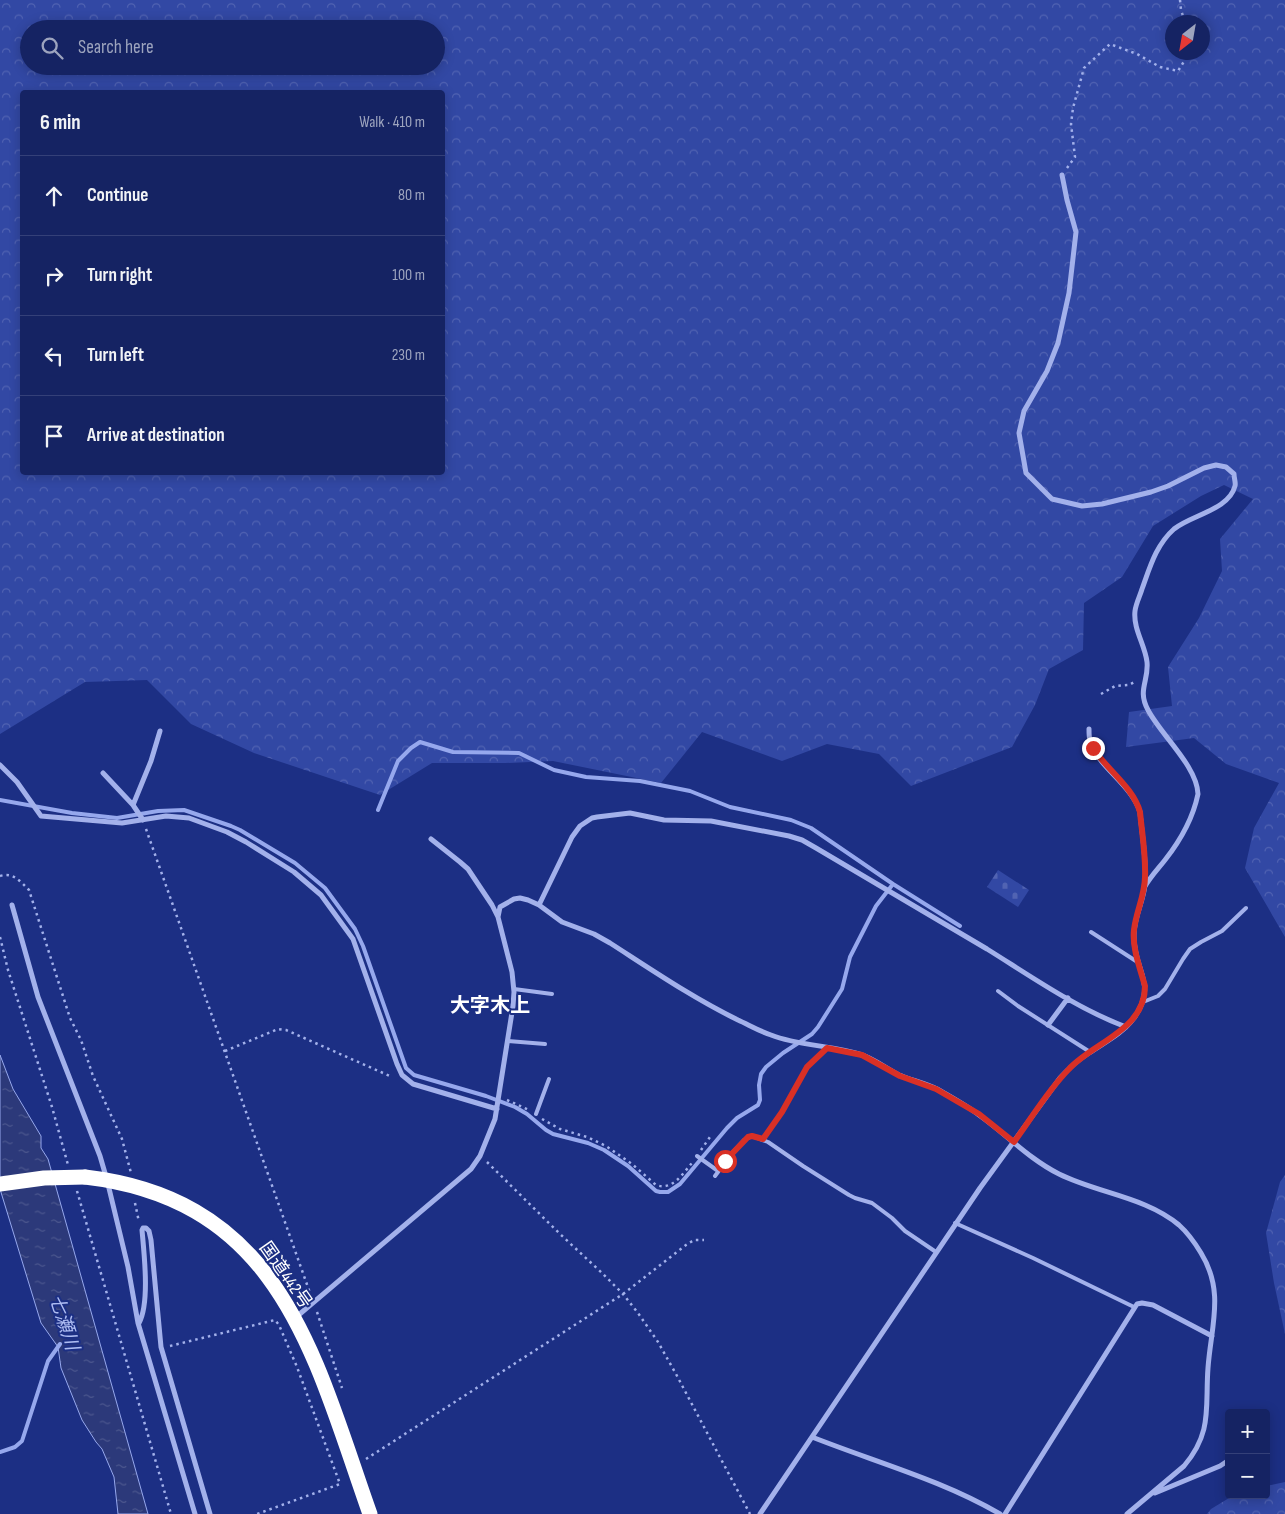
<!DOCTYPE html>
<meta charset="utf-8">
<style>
body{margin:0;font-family:"Sofia Sans Condensed","Noto Sans JP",sans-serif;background:#1e2b69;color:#f1f3f6}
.controls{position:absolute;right:15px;bottom:15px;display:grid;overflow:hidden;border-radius:5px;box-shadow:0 2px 12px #0003}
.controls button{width:45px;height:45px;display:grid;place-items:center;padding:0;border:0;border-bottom:1px solid #344078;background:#152363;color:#f1f3f6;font:25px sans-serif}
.compass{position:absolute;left:1165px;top:15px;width:45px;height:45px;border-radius:50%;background:#152363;box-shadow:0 2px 12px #0003;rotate:211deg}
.stop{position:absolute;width:15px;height:15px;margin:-11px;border:4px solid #d93025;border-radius:50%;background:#fff}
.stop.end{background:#d93025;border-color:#fff;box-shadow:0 1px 5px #0008}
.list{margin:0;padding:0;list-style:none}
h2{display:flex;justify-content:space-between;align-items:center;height:65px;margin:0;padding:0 20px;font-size:21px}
h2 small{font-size:16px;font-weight:400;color:#9da4be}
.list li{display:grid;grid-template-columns:32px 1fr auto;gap:15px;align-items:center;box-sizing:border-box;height:80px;padding:0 20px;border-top:1px solid #344078}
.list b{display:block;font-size:19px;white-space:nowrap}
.list em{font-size:16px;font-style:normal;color:#9da4be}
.icon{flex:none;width:28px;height:28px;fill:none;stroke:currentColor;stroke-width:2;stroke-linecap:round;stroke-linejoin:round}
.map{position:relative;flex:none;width:1285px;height:1514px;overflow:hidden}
.search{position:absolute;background:#152363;box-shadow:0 2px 12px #0003;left:20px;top:20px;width:425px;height:55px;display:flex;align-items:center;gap:12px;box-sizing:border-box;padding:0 18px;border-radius:28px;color:#9da4be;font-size:19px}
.panel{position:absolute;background:#152363;box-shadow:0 2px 12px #0003;left:20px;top:90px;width:425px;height:385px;border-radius:5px}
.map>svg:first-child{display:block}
.forest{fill:url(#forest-crowns);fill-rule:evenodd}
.cemetery{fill:url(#cemetery-stones)}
.water{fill:url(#water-ripples);stroke:#96a8ed}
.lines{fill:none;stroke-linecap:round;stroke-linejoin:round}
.stream{stroke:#96a8ed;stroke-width:4}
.path{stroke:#a3b1eb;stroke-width:2.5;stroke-dasharray:2.5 4;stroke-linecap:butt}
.lane{stroke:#a3b1eb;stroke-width:4}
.street{stroke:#a3b1eb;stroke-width:5}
.highway{stroke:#fff;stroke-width:15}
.highway-bridge{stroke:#fff;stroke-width:15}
.route{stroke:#d93025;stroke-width:6}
.labels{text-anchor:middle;stroke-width:4;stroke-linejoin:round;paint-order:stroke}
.street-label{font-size:18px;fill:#fff;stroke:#1c2f84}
.water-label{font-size:19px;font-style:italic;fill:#aebcf2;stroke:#1c2f84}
.quarter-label{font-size:20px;font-weight:bold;fill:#fff;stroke:#1c2f84}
</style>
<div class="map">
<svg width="1285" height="1514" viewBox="0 0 1285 1514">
<defs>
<pattern id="forest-crowns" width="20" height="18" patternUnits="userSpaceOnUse" patternTransform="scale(1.25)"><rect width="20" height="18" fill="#3248a4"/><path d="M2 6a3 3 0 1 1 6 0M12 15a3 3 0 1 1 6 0" fill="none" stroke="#5163b2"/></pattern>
<pattern id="cemetery-stones" width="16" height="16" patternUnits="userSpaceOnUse" patternTransform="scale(1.25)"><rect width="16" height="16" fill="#3248a4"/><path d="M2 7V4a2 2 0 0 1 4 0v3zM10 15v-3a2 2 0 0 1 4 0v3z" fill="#5163b2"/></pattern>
<pattern id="water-ripples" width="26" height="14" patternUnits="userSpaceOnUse" patternTransform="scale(1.25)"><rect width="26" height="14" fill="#2c397a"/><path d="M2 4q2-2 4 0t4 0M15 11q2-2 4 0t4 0" fill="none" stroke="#4c578e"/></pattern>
</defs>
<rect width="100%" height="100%" fill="#1c2f84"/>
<path class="forest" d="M0 0H1285V937L1245 868 1254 828 1279 783 1226 764 1194 738 1126 747 1129 712 1172 706 1168 667 1199 618 1222 571 1220 539 1253 499 1224 485 1201 496 1153 526 1122 577 1084 603 1083 650 1049 669 1035 705 1012 747 911 786 879 754 827 744 782 761 702 732 661 783 553 761 505 763H432L380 795 254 753 191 724 147 680 85 682 0 734ZM1172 22H1202V52H1172ZM29 29H436V66H29ZM22 92H442V472H22Z
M1285 1175V1334L1274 1283 1266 1233 1280 1182Z
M1285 1482V1514H1207L1211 1509 1234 1495H1266V1486Z"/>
<path class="cemetery" d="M998 870 1029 890 1018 907 987 887Z"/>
<path class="water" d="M0 1055 13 1089 41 1136V1148L48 1159 148 1514H118L114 1477 102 1449 96 1442 82 1420 61 1368 58 1347 41 1323 0 1189Z"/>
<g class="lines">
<path class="stream" d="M0 800 72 813 117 818 158 811 184 810 231 826 240 830 295 863 325 888 355 929 363 946 406 1068 414 1075 486 1096 515 1107 527 1114 546 1130 553 1134 588 1143 604 1150 628 1166 656 1191 660 1192H668L680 1184 727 1128 737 1118 758 1105 760 1100 759 1085 761 1074 766 1067 783 1053 812 1034 818 1027 842 989 850 957 876 906 893 884
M378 810 398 761 411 748 420 742 453 752 519 753 554 770 586 777 640 781 690 791 730 807 791 820 811 828 893 884 960 926
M0 1452 15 1447 22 1441 48 1361 60 1344"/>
<path class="path" d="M1180 0 1181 10 1185 22
M1067 168 1075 157 1071 124 1073 108 1084 68 1110 44 1137 54 1160 67 1178 71 1190 52
M1101 694 1115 686 1129 685 1136 681
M146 829 310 1293
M0 876C13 872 20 881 29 890L70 1018 81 1040 93 1076 122 1139 131 1173
M0 937 8 970 52 1107 68 1165
M225 1051 278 1029 286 1030 392 1077
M507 1100 529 1110
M542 1119 560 1129 587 1137 606 1146 632 1164 656 1185C673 1191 683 1173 692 1163
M701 1150 710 1137
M487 1162 560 1234 602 1273 623 1294 638 1313 658 1342 676 1374 750 1514
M77 1191 171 1514
M135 1203 139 1222
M317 1312 342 1388
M170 1346 275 1320 279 1325 297 1367 340 1484 257 1514
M366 1459 623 1294 686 1245 694 1240H704"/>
<path class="lane" d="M1091 932 1139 963
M514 989 552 994
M998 991 1018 1006 1090 1052
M1143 1002 1158 996 1165 989 1183 959 1190 949 1201 942 1222 931 1246 908
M508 1041 545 1044
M536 1114 549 1079
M763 1139 782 1112 807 1067 827 1048
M697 1156 718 1171
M715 1176 732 1153 744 1140 752 1136 768 1142 803 1166 849 1195 855 1198 872 1203 892 1218 905 1231 936 1252
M955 1223 1033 1258 1134 1307"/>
<path class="street" d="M1062 175 1067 200 1076 232 1069 293 1058 343 1047 371 1024 411 1019 433 1026 473 1052 499 1082 506 1102 504 1151 492 1168 486 1204 468 1216 465 1226 467 1234 474C1234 478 1236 483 1235 486 1229 510 1191 515 1174 529 1156 545 1150 567 1142 589 1140 596 1136 603 1135 611 1133 629 1145 645 1147 662 1149 681 1137 690 1148 710 1161 735 1197 766 1198 794 1193 818 1180 841 1165 860 1158 869 1150 877 1144 888
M0 765 17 782 41 816 122 823 166 816 189 818 227 832 246 842 294 872 321 895 353 939 397 1064 402 1075 413 1084 497 1109
M103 773 133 805 143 820
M133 805 151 761 160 731
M12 905 38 997 100 1156 107 1180 128 1267 138 1323 195 1514
M539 905 572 837 580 826 592 818 597 817 630 813 664 820 711 821 789 836 802 840 816 848C873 882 930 915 987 949 1032 977 1076 1008 1126 1027
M498 917 500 907 514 899 520 898 528 900 539 905 562 922 594 934 610 943C652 970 693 998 738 1020 749 1025 759 1031 771 1035 799 1046 830 1045 859 1054 873 1058 885 1068 899 1075 911 1080 925 1083 937 1089 951 1097 966 1105 979 1115 1006 1134 1029 1159 1059 1174 1097 1193 1146 1197 1179 1225 1188 1233 1195 1243 1201 1253 1225 1292 1211 1326 1208 1368 1205 1407 1213 1432 1184 1466L1127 1514
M1048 1025 1068 998
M295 1318 471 1169 480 1156 495 1119 513 1006 514 992 512 972 498 917 492 905 468 869 460 862 431 839
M139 1323C150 1303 144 1253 142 1230L143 1228H146L149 1231 151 1240 161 1347 210 1514
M812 1437C875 1462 942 1480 1000 1514
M1155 1493 1220 1466 1229 1460
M760 1514 980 1188 1060 1078C1069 1068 1078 1060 1089 1053 1105 1042 1122 1034 1134 1018 1158 984 1134 971 1134 937 1133 919 1143 903 1145 885 1147 861 1142 836 1140 812 1132 785 1095 764 1090 741 1089 737 1089 732 1089 729
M1005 1514 1137 1304 1142 1303 1153 1305 1212 1336"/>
<path class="highway" d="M85 1177C282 1200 314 1356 370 1514"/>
<path class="highway-bridge" d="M0 1184 44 1178 85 1177"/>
</g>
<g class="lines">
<path class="route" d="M725 1161 748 1137 752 1136 763 1139 782 1112 807 1067 827 1048 862 1055 900 1076 936 1089 979 1114 1014 1142C1031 1119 1048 1090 1069 1069 1094 1042 1145 1030 1145 986 1140 968 1132 948 1134 930 1136 912 1145 895 1145 877 1146 856 1142 833 1140 812 1133 787 1107 770 1093 748"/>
</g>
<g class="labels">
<g class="street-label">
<text transform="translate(286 1275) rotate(55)" y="6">国道442号</text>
</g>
<g class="water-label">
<text transform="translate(65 1322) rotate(72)" y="7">七瀬川</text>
</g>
<g class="quarter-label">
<text x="490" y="1012">大字木上</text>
</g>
</g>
</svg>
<div class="controls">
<button>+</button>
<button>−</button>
</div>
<svg class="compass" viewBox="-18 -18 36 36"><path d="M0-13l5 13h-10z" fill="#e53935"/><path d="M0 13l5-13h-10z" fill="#9da4be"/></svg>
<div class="stop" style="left:725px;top:1161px"></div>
<div class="stop end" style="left:1093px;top:748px"></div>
<div class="search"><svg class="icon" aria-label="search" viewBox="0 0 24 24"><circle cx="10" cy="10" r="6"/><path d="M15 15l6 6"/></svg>Search here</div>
<section class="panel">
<h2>6 min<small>Walk · 410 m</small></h2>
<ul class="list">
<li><svg class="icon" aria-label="ahead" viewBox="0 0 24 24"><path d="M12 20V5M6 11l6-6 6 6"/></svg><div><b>Continue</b></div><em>80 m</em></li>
<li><svg class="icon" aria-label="right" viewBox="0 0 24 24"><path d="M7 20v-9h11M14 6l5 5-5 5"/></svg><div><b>Turn right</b></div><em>100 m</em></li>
<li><svg class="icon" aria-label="left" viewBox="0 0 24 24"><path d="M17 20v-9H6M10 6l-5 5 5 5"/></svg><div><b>Turn left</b></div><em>230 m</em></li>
<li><svg class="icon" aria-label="arrive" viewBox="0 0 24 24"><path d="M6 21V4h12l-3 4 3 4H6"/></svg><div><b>Arrive at destination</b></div></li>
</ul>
</section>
</div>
